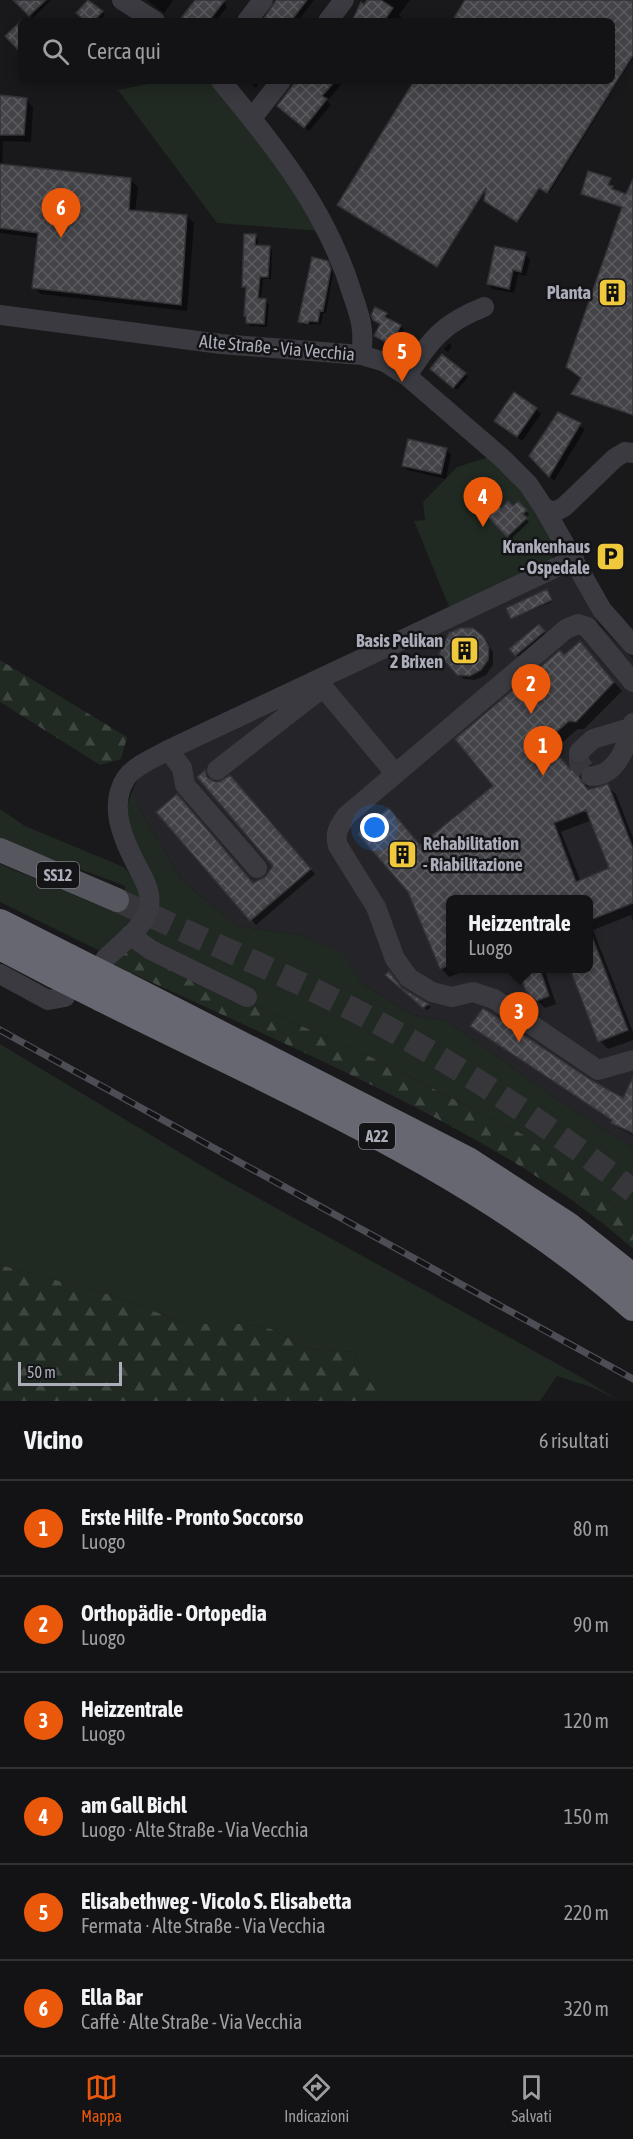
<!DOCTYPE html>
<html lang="it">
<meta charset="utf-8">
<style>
body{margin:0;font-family:"Asap Condensed",sans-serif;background:#1c1b1d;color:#f1f3f6}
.scale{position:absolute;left:18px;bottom:15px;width:104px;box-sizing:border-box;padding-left:6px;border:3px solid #abaeba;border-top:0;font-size:16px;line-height:21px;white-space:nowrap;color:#abaeba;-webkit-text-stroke:4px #141316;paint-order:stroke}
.you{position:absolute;left:375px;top:828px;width:21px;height:21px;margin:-15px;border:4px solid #fff;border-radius:50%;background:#1a73e8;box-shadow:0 0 0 9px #1a73e833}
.badge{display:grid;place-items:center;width:39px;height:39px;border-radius:50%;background:#ea580c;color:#fff;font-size:20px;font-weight:700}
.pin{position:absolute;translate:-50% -50px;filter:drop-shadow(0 2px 3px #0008)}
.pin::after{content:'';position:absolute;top:32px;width:21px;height:18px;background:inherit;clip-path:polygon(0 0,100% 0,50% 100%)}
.popup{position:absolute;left:446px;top:895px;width:147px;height:78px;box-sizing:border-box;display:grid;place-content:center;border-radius:9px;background:#131214;filter:drop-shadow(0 2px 4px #0005);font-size:20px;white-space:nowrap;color:#9d9ea0}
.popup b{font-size:22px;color:#f1f3f6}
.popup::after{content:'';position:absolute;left:50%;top:100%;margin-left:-12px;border:12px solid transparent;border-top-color:#131214}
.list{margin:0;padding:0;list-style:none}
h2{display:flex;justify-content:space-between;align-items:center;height:78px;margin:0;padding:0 24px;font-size:26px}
h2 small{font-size:20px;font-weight:400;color:#9d9ea0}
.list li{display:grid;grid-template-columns:39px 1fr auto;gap:18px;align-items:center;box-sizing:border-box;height:96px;padding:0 24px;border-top:2px solid #323234}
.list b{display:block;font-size:22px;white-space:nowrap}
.list p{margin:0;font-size:20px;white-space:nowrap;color:#9d9ea0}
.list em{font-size:20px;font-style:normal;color:#9d9ea0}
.icon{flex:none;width:33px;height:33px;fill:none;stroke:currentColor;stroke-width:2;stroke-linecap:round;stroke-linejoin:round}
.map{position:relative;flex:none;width:633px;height:1401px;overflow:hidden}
.search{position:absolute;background:#131214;box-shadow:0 3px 15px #0003;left:18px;right:18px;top:18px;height:66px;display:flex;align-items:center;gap:15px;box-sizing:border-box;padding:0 21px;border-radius:9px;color:#9d9ea0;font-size:22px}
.sheet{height:654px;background:#131214}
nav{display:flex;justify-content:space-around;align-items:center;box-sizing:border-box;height:84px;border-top:2px solid #323234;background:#131214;font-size:16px;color:#9d9ea0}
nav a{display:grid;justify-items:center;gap:3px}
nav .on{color:#ea580c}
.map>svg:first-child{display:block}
.built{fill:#252428;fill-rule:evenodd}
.grass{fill:#202922}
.forest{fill:url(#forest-firs)}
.shadow{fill:#0007;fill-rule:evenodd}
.building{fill:url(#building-cross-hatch);stroke:#333337;stroke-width:1.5;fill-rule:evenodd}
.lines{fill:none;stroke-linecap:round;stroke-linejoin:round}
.minor-tunnel{stroke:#36363b;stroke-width:20;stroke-dasharray:20 10;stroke-linecap:butt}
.major-tunnel{stroke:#36363b;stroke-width:24;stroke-dasharray:24 12;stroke-linecap:butt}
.minor{stroke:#3a3a40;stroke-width:20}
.major{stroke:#56565f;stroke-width:24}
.highway{stroke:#666770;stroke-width:28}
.rail-casing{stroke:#4d4e55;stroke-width:7}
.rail{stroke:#141316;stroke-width:4.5;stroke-dasharray:14;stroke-linecap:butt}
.highway-bridge{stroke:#666770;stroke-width:28}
.labels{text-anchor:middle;stroke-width:5;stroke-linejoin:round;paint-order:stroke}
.shield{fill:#141316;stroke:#7e8089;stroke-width:1.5}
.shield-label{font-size:16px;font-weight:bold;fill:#abaeba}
.poi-label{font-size:18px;font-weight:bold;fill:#abaeba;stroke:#141316;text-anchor:end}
.street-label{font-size:18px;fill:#abaeba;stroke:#141316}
</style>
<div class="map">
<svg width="633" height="1401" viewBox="0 0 633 1401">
<defs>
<pattern id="forest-firs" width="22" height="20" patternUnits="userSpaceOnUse" patternTransform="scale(1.5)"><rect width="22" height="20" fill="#202922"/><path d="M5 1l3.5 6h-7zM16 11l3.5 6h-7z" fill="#3e4640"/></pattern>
<pattern id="building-cross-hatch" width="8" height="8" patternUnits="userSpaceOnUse" patternTransform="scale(1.5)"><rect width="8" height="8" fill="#434348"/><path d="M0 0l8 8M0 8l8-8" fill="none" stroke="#5b5c60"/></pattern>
</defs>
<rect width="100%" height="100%" fill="#19181b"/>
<path class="built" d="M568 570 600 626 633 659V1148L557 1099 447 1021 413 1015 361 983 343 953 301 935 237 926 182 880 141 812 133 789 140 775 163 760ZM450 900H588V968H450Z"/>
<path class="grass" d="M163 81H217L322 206 328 210 320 231 217 223 118 90Z
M492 456 527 492 557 549 551 560 450 609 414 521 425 520 423 502 457 467Z
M133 789 141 812 182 880 237 926 301 935 344 953 361 983 413 1015 447 1021 557 1099 633 1148V1220L522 1134 375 1059 248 1002 133 944 151 918 124 814Z
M0 809 25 826 124 867 137 883 142 898 140 910 102 952 0 902V864L112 911 124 902 125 886 4 841 0 838Z
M0 1044 224 1179 579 1376 618 1400 594 1388 557 1376 540 1401H382L353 1352 309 1349 271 1329 247 1324H187L111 1295 0 1265Z"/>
<path class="forest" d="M0 660 127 737 121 759 100 765 0 702Z
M133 944 248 1002 375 1059 522 1134 633 1220V1249C573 1195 503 1154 432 1116 328 1061 219 1014 112 964Z
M0 1265 111 1295 187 1324H247L271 1329 309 1349 353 1352 382 1401H0Z"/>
<path class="shadow" d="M24 0H51L33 18 19 4Z
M90 0 105 15 100 21H87L78 13Z
M147 0H173L164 13Z
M198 0H223L227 7 216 21H187Z
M280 0H314L298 21H263Z
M369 0H410L399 15 403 19 401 21H353Z
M467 0H633V58L549 193 540 188 519 222 487 202V188L438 267 340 206 416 81H612V21H454Z
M247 81H261L256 88Z
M298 81H344L327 101 331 105 309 131 284 111Z
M0 96 26 100 33 107 31 142 3 141 2 166 131 180 138 187 135 212 187 216 194 223 187 311 41 294 34 287 39 238 0 233Z
M255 236 258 239V247H269L272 250 271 279H263L261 300 269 304 267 327 250 326 247 322 246 289 243 286Z
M525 254 530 259 526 276 518 274 514 293 493 289 488 284Z
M327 263 333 273 326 313H323L321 324 303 325 300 322Z
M386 314 389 317 388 320 404 329 395 347 376 336 381 325 374 319Z
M449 343 452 346 448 352 444 349Z
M435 372 465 374 468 377 457 390Z
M536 409 541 414 522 441 501 426Z
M559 414 585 429 554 481 531 456Z
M446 449 451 455 446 479 408 470 403 465Z
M518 503 529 514 525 518 529 522 511 539 487 514 513 508Z
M548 592 552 602 513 618Z
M538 626 547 635 519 658 511 649Z
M450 634 482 637 488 642 493 653V665L486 675 475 680 464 679 458 674 441 654Z
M588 652 622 691 584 729H578L553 750 571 771 588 761 597 770 587 787 590 791 607 786 616 794 633 838V922L631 915 593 930 633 1032V1040L608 1049 600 1041 572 968H588V900H450V968H471L449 977 441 968 420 846 495 786 564 657ZM592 820 611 869 581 882 561 832Z
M205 772 213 783 235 782 315 874 256 925 158 812 253 885 265 879 275 866 199 777Z
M518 968H544L556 1004 545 1008 536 1000 527 991Z
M405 991 428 1005 431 1007 427 1010Z
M472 1026 590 1081 624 1100 633 1080V1135L619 1128 613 1121Z"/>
<path class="building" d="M13 0H46L29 16Z
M88 0 103 11 94 21H85L76 13Z
M195 0H225L209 21H179Z
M276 0H307L291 21H262Z
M367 0H381L393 8 384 21H352L361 2 364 5Z
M465 0H633V55L547 193 539 188 517 222 484 201 486 188 437 267 337 205 414 81H612V21H452Z
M21 21V53L5 36Z
M296 81H335L322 96 327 99 304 128 277 106Z
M0 95 27 98 24 135H0Z
M0 164 131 178 129 210 187 215 181 305 32 288 38 233 0 228Z
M588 171 611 178 608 185 613 186 612 189 626 194 633 179V415L571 394 581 378 566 367 622 207 581 194Z
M244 234H256L255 245 270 246 268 277H260L258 298 266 299 264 324 246 323V316H244L246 287H242Z
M495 246 526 252 521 272 513 270 509 289 487 284Z
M312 257 328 261 331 269 323 311 320 310 318 322 309 321 308 324 298 322Z
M375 307 387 313 385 317 401 325 391 345 374 336 380 324 373 320 371 315Z
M442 354 466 373 453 388 430 369Z
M514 392 537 408 517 437 494 421Z
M558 412 581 423 549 477 529 456Z
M408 439 447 448 441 474 402 466Z
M508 501 513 506 518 501 527 510 523 514 527 518 507 537 485 514 496 503 501 508Z
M547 589 552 600 511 619 506 608Z
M539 624 545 631 515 656 509 649Z
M460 628H473L483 636 489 647 488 660 481 670 470 676 457 675 439 654 449 633Z
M580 641 614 682 576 722 569 721 546 741 570 769 572 761 581 764 589 759 591 764 583 767 579 777 588 790 608 784 633 848V903L588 921V900H450V965L440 969 408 892 358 834 389 808 420 845 493 786 455 739 560 650 564 655ZM586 810 609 868 576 882 554 823Z
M205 770 207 777 213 781 219 782 230 775 311 869 250 921 156 812 177 794 253 883 265 877 273 866 197 777Z
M589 929 628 1030 598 1042 570 969H588Z
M517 969H540L549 996 536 1001 526 991Z
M389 971 402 988 429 1004 423 1008 385 975Z
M483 1008 591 1080 623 1098 633 1077V1133L611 1123 612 1120 470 1026Z"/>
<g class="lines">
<path class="minor-tunnel" d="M579 752V763L591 776"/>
<path class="major-tunnel" d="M117 900C196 937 278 971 356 1011 454 1062 546 1123 633 1191"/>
<path class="minor" d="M122 0 155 21
M247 21 263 0
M328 21 344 0
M221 81C275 146 327 211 352 293 360 316 365 330 361 355
M252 118 281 81
M0 315 221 344 361 355 385 362 407 376 502 458 528 484 544 508 602 610 633 645
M407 376C430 340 443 323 484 307
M544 508 554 512 564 507 615 458 625 452 633 453
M317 680 395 773
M633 682 587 627 578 624 566 629 347 815C339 826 334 833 338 846L376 907 395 959 409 978 432 992 452 997 473 992 494 999 598 1070 633 1060
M168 750 182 768 185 785 257 868
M579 752 593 739 633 727
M217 770 317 692V686
M591 776C618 776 627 744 633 723
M130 935 151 950 247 997
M105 959C119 945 145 927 149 907 152 891 143 878 136 864 123 839 108 805 126 778 135 765 155 758 168 750L574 559
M0 974 48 1000 65 997"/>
<path class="major" d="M0 850 117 900"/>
<path class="highway" d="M0 923 69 958
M0 946 54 974
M123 985 468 1161 568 1226 633 1278
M102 998C285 1090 478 1170 633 1307"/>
<defs>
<path id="rail" d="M0 1030 633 1379"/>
</defs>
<use href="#rail" class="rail-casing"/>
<use href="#rail" class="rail"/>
<path class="highway-bridge" d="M69 958 123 985
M54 974 102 998"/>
</g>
<defs>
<symbol id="building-square" viewBox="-11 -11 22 22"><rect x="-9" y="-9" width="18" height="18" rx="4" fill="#efc83c" stroke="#141316"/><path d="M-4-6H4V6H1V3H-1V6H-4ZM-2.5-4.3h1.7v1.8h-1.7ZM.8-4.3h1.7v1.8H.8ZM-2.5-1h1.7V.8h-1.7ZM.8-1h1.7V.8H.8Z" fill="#111"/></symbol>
<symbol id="parking-square" viewBox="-11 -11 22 22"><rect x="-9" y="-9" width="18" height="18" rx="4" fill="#efc83c" stroke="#141316"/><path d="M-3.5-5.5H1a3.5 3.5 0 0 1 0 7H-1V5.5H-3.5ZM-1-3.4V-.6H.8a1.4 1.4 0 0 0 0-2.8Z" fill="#111"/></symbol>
</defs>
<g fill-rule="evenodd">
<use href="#building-square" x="596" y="276" width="33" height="33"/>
<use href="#parking-square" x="594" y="540" width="33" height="33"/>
<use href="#building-square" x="448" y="634" width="33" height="33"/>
<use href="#building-square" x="386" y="838" width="33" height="33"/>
</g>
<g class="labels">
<g class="shield">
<rect x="37" y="862" width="42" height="26" rx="4.5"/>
<rect x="359" y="1123" width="36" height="26" rx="4.5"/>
</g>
<g class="shield-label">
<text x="58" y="881">SS12</text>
<text x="377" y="1142">A22</text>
</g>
<g class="poi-label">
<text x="591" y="299">Planta</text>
<text x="590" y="553">Krankenhaus<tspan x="590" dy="21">- Ospedale</tspan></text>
<text x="443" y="647">Basis Pelikan<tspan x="443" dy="21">2 Brixen</tspan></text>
<text x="423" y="850" text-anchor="start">Rehabilitation<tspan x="423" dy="21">- Riabilitazione</tspan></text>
</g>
<g class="street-label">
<text transform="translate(277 348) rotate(5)" y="6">Alte Straße - Via Vecchia</text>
</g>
</g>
</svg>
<div class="scale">50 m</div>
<div class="you"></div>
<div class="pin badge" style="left:543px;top:776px">1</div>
<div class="pin badge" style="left:531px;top:714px">2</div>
<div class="pin badge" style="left:519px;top:1042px">3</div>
<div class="popup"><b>Heizzentrale</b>Luogo</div>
<div class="pin badge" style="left:483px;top:527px">4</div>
<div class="pin badge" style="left:402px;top:382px">5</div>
<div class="pin badge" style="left:61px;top:238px">6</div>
<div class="search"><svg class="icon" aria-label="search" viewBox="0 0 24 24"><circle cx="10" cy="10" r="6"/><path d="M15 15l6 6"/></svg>Cerca qui</div>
</div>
<section class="sheet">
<h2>Vicino<small>6 risultati</small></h2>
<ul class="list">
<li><span class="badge">1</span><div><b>Erste Hilfe - Pronto Soccorso</b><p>Luogo</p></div><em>80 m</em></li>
<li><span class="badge">2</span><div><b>Orthopädie - Ortopedia</b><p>Luogo</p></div><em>90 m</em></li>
<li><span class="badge">3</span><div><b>Heizzentrale</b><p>Luogo</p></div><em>120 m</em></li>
<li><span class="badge">4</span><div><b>am Gall Bichl</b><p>Luogo · Alte Straße - Via Vecchia</p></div><em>150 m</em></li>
<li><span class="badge">5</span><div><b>Elisabethweg - Vicolo S. Elisabetta</b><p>Fermata · Alte Straße - Via Vecchia</p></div><em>220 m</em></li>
<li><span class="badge">6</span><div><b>Ella Bar</b><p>Caffè · Alte Straße - Via Vecchia</p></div><em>320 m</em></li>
</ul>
</section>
<nav>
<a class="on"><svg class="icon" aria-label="map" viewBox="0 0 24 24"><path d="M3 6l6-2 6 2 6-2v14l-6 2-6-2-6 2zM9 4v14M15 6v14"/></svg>Mappa</a>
<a><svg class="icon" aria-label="directions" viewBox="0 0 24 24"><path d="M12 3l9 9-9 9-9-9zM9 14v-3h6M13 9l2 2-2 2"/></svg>Indicazioni</a>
<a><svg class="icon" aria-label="saved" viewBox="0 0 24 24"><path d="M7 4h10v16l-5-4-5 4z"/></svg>Salvati</a>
</nav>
